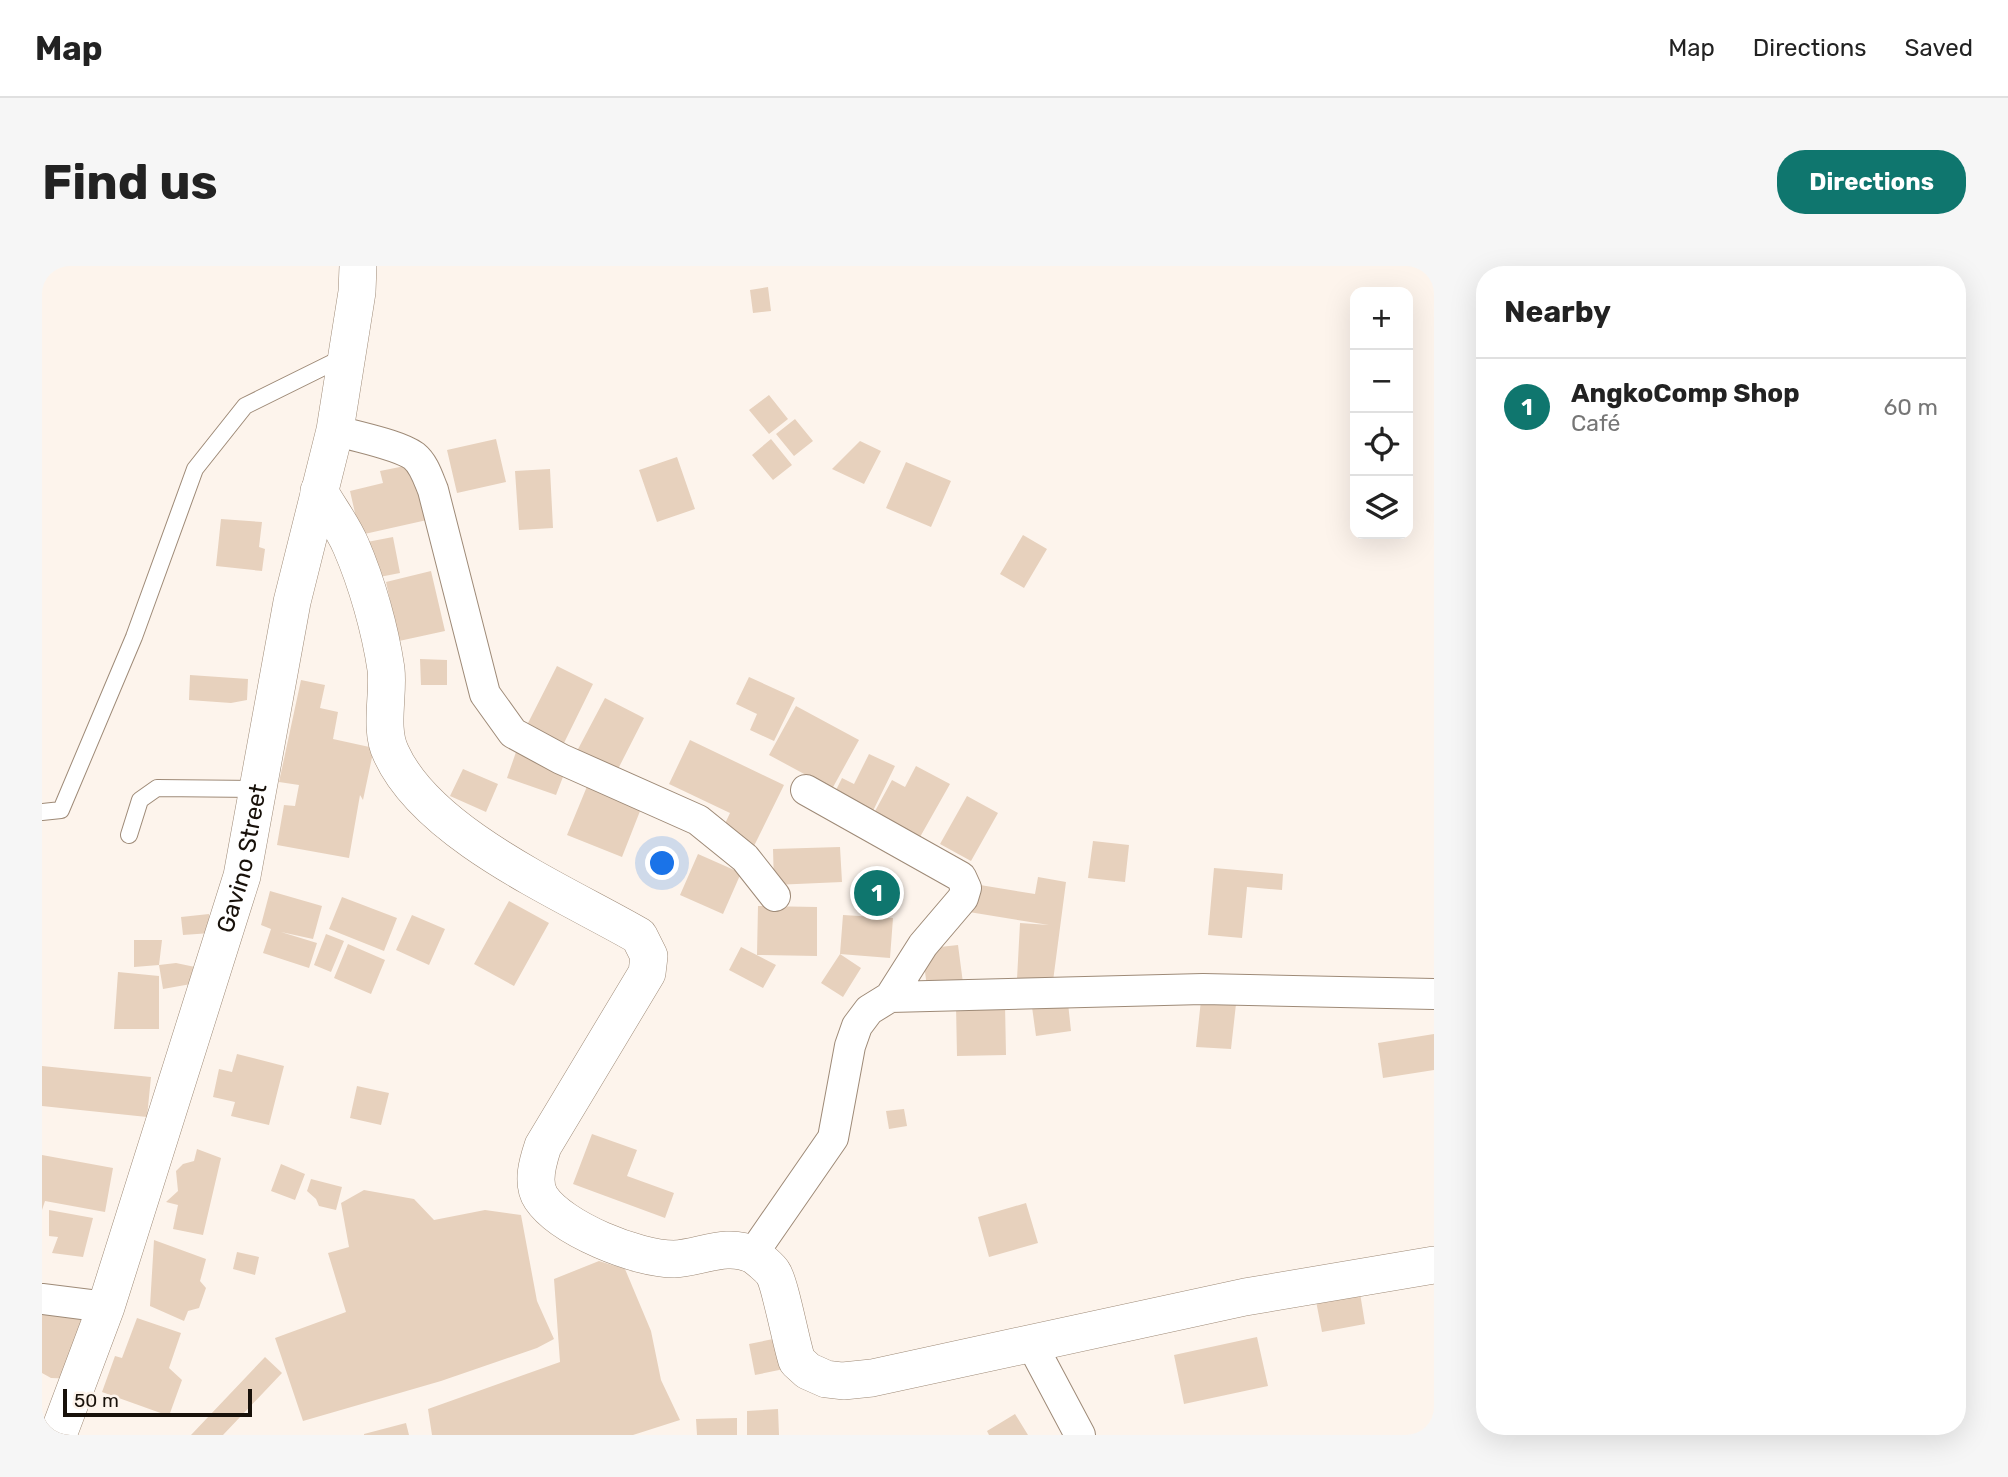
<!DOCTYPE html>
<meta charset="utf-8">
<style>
body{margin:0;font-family:Rubik,sans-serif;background:#f6f6f6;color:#222}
.controls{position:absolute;right:21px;top:21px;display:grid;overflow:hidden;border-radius:14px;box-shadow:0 7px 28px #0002}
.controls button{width:63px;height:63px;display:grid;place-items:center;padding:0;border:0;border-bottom:2px solid #e0e0e0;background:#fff;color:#222;font:35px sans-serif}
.scale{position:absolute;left:21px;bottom:18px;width:189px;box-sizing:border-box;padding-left:7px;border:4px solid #18110a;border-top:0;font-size:19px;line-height:24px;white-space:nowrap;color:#18110a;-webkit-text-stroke:5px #fdf4ec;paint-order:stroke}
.you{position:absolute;left:621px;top:598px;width:24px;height:24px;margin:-18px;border:5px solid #fff;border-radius:50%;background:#1a73e8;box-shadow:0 0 0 10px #1a73e833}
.badge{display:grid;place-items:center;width:46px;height:46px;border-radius:50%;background:#0f766e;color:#fff;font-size:23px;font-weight:700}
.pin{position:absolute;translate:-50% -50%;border:4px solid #fff;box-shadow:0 2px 7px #0006}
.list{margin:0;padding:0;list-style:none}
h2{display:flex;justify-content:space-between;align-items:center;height:91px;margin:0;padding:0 28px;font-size:30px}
h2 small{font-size:23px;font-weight:400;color:#767676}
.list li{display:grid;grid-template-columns:46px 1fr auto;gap:21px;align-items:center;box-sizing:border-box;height:98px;padding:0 28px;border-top:2px solid #e0e0e0}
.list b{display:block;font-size:26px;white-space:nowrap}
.list p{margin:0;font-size:23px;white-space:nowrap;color:#767676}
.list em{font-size:23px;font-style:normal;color:#767676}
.icon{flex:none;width:38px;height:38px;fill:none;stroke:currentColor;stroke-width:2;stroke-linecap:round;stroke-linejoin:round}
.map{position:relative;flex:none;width:1392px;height:1169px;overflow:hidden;border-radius:28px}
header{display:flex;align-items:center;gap:42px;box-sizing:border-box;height:98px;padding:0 35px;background:#fff;border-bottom:2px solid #e0e0e0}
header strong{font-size:33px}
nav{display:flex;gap:38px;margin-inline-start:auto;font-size:24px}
.intro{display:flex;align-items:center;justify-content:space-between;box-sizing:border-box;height:168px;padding:0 42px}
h1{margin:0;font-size:49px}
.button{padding:18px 32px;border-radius:28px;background:#0f766e;color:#fff;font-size:24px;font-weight:700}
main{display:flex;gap:42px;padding:0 42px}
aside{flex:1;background:#fff;border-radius:28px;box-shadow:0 7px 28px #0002}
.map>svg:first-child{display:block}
.building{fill:#e7d1bd}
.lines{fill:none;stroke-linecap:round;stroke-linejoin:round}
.service-casing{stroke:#9e8a77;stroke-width:18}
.minor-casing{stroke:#9e8a77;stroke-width:32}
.tertiary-casing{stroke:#9e8a77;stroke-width:38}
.service{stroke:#fff;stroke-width:16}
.minor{stroke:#fff;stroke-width:30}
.tertiary{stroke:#fff;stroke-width:37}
.labels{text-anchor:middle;stroke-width:7;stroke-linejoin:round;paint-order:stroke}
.street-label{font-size:24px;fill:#18110a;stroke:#fdf4ec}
</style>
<header>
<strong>Map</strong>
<nav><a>Map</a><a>Directions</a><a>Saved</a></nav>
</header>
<div class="intro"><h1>Find us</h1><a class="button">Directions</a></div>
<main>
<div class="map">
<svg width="1392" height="1169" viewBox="0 0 1392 1169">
<rect width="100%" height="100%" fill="#fdf4ec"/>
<path class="building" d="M726 21 729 45 711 47 708 24Z
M727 129 746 153 727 168 707 144Z
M753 153 771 175 752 190 734 168Z
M454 173 464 216 415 227 405 184Z
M729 173 750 199 731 214 710 189Z
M818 175 839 185 822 218 790 203Z
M635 191 653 243 615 256 597 204Z
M864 196 909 215 889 261 844 242Z
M373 198 385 254 318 269 308 225 341 217 338 205Z
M508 203 511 262 477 264 473 205Z
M179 253 220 256 217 281 223 283 220 305 174 300Z
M981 269 1005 283 982 322 958 308Z
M351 271 358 307 327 313 320 277Z
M389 305 403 365 357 375 344 316Z
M378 393 405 394V419H379Z
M515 400 551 418 522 477 485 459Z
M148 409 206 413 205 434 189 437 147 434Z
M707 411 753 432 732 475 708 464 715 448 694 438Z
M259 414 283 419 278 442 296 446 291 473 332 482 321 534 318 529 307 592 235 579 242 539 253 540 257 519 237 516Z
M563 432 602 452 575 505 535 485Z
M754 440 817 474 790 523 727 489Z
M648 474 742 519 711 582 679 566 688 547 627 518Z
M474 486 524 503 514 529 465 512Z
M827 488 853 500 827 553 789 534 800 512 812 518Z
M874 500 908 518 878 571 832 547 850 514 863 521Z
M421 503 456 518 444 546 408 530Z
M546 518 600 540 580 591 525 569Z
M925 530 956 547 929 595 898 578Z
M1051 575 1087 579 1083 616 1046 612Z
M798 581 800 616 732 619 731 583Z
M656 588 699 607 681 648 638 629Z
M1172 602 1241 608 1240 624 1205 621 1200 672 1166 669Z
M996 611 1024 616 1011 715 975 713 978 657 1007 659 927 646 932 618 993 628Z
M228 625 280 640 271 673 239 666 275 677 267 702 221 687 229 663 219 659Z
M300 631 355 652 342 685 287 663Z
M467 635 507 657 472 720 432 698Z
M716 640 775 641V690L715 689Z
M167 648 169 667 141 669 139 651Z
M370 649 403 663 387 699 354 684Z
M801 649 851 652 848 692 798 688 819 702 801 731 779 717 798 688Z
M284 668 302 675 289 706 272 699Z
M92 674H120L117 699 92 701Z
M306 678 343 694 329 728 292 712Z
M916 679 921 717 885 721 880 683Z
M699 681 734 699 721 722 687 704Z
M134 697 153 701 149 718 121 723 117 699Z
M76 706 117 710V763H72Z
M1159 734 1194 738 1189 783 1154 781Z
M1026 737 1029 765 994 770 990 741Z
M963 738 964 789 915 790 914 739Z
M1392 768V804L1341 812 1336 777Z
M195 788 242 800 227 859 189 850 193 836 171 831 177 803 190 806Z
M0 800 109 811 105 851 0 840Z
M315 820 347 827 339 859 308 852Z
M862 843 865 860 847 863 844 845Z
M550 868 595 884 585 910 632 927 623 952 531 918Z
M155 883 179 892 161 969 131 963 136 939 124 936 136 925 134 905 141 898 152 895Z
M0 889 71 902 63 946 3 935 0 944Z
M239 898 263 908 253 934 229 925Z
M269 913 300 921 294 944 277 940 274 933 265 925Z
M322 924 372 933 392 954 443 944 479 949 495 1035 512 1073 495 1082 399 1115 261 1155 233 1072 304 1046 286 987 307 981 299 937Z
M984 937 996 977 947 991 936 951Z
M7 944 51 952 41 991 10 987 16 971 7 970Z
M112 974 164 993 158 1015 164 1022 157 1042 146 1045 142 1055 108 1040Z
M195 986 217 991 213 1009 191 1003Z
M557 995 583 1003 609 1065 619 1114 638 1154 591 1169H390L386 1143 518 1096 512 1013Z
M1318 1027 1323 1058 1280 1066 1274 1035Z
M0 1043H46L35 1113 9 1112 0 1107Z
M95 1052 139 1067 127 1102 140 1114 127 1150 60 1126 73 1090 80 1092Z
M1215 1071 1226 1120 1142 1138 1132 1089Z
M736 1072 742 1103 713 1109 707 1078Z
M223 1091 240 1107 181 1169H149Z
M736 1143 737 1169H705V1145Z
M973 1148 986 1169H947L945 1165Z
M695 1152V1169H655L654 1153Z
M364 1157 367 1169H322V1168Z"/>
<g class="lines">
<defs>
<path id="service" d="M0 546 19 544 92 371 153 203 203 140 304 90
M87 569 98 534 115 522 216 523"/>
<path id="minor" d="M293 164C314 171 355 178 372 190 382 198 386 212 391 224L443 428 471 467 519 493 656 554 703 592 733 630
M764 524 919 611 924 622 921 632 881 679 848 731
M710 989 791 872 808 780 815 760 827 744 848 731 1161 723 1392 728
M0 1033 64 1041
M989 1077 1038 1169"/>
<g id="tertiary">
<path d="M277 225C287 243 301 261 309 280 325 317 338 363 344 403 347 429 337 463 349 487 386 569 521 626 597 670L607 690 605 707 501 880C496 895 489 917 499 932 520 963 595 993 632 993 658 992 685 976 711 989 716 992 728 1002 731 1007 738 1017 749 1077 755 1095L766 1105 784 1113 801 1115 830 1112 1203 1031 1392 999"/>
<path id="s1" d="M16 1169 64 1041 200 610 250 336 293 164 315 26 316 0"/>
</g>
</defs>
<use href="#service" class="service-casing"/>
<use href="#minor" class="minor-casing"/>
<use href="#tertiary" class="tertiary-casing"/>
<use href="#service" class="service"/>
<use href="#minor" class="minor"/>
<use href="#tertiary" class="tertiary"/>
</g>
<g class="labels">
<g class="street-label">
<text dy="8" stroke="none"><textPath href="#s1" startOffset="606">Gavino Street</textPath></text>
</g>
</g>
</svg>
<div class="controls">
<button>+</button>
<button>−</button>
<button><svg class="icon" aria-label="locate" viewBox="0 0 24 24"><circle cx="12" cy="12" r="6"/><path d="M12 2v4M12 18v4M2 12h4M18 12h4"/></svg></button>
<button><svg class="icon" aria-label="layers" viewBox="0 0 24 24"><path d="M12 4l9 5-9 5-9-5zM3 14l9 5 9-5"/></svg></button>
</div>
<div class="scale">50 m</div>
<div class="you"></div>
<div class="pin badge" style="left:835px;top:627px">1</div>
</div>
<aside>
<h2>Nearby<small></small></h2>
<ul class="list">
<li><span class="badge">1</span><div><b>AngkoComp Shop</b><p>Café</p></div><em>60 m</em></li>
</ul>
</aside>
</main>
